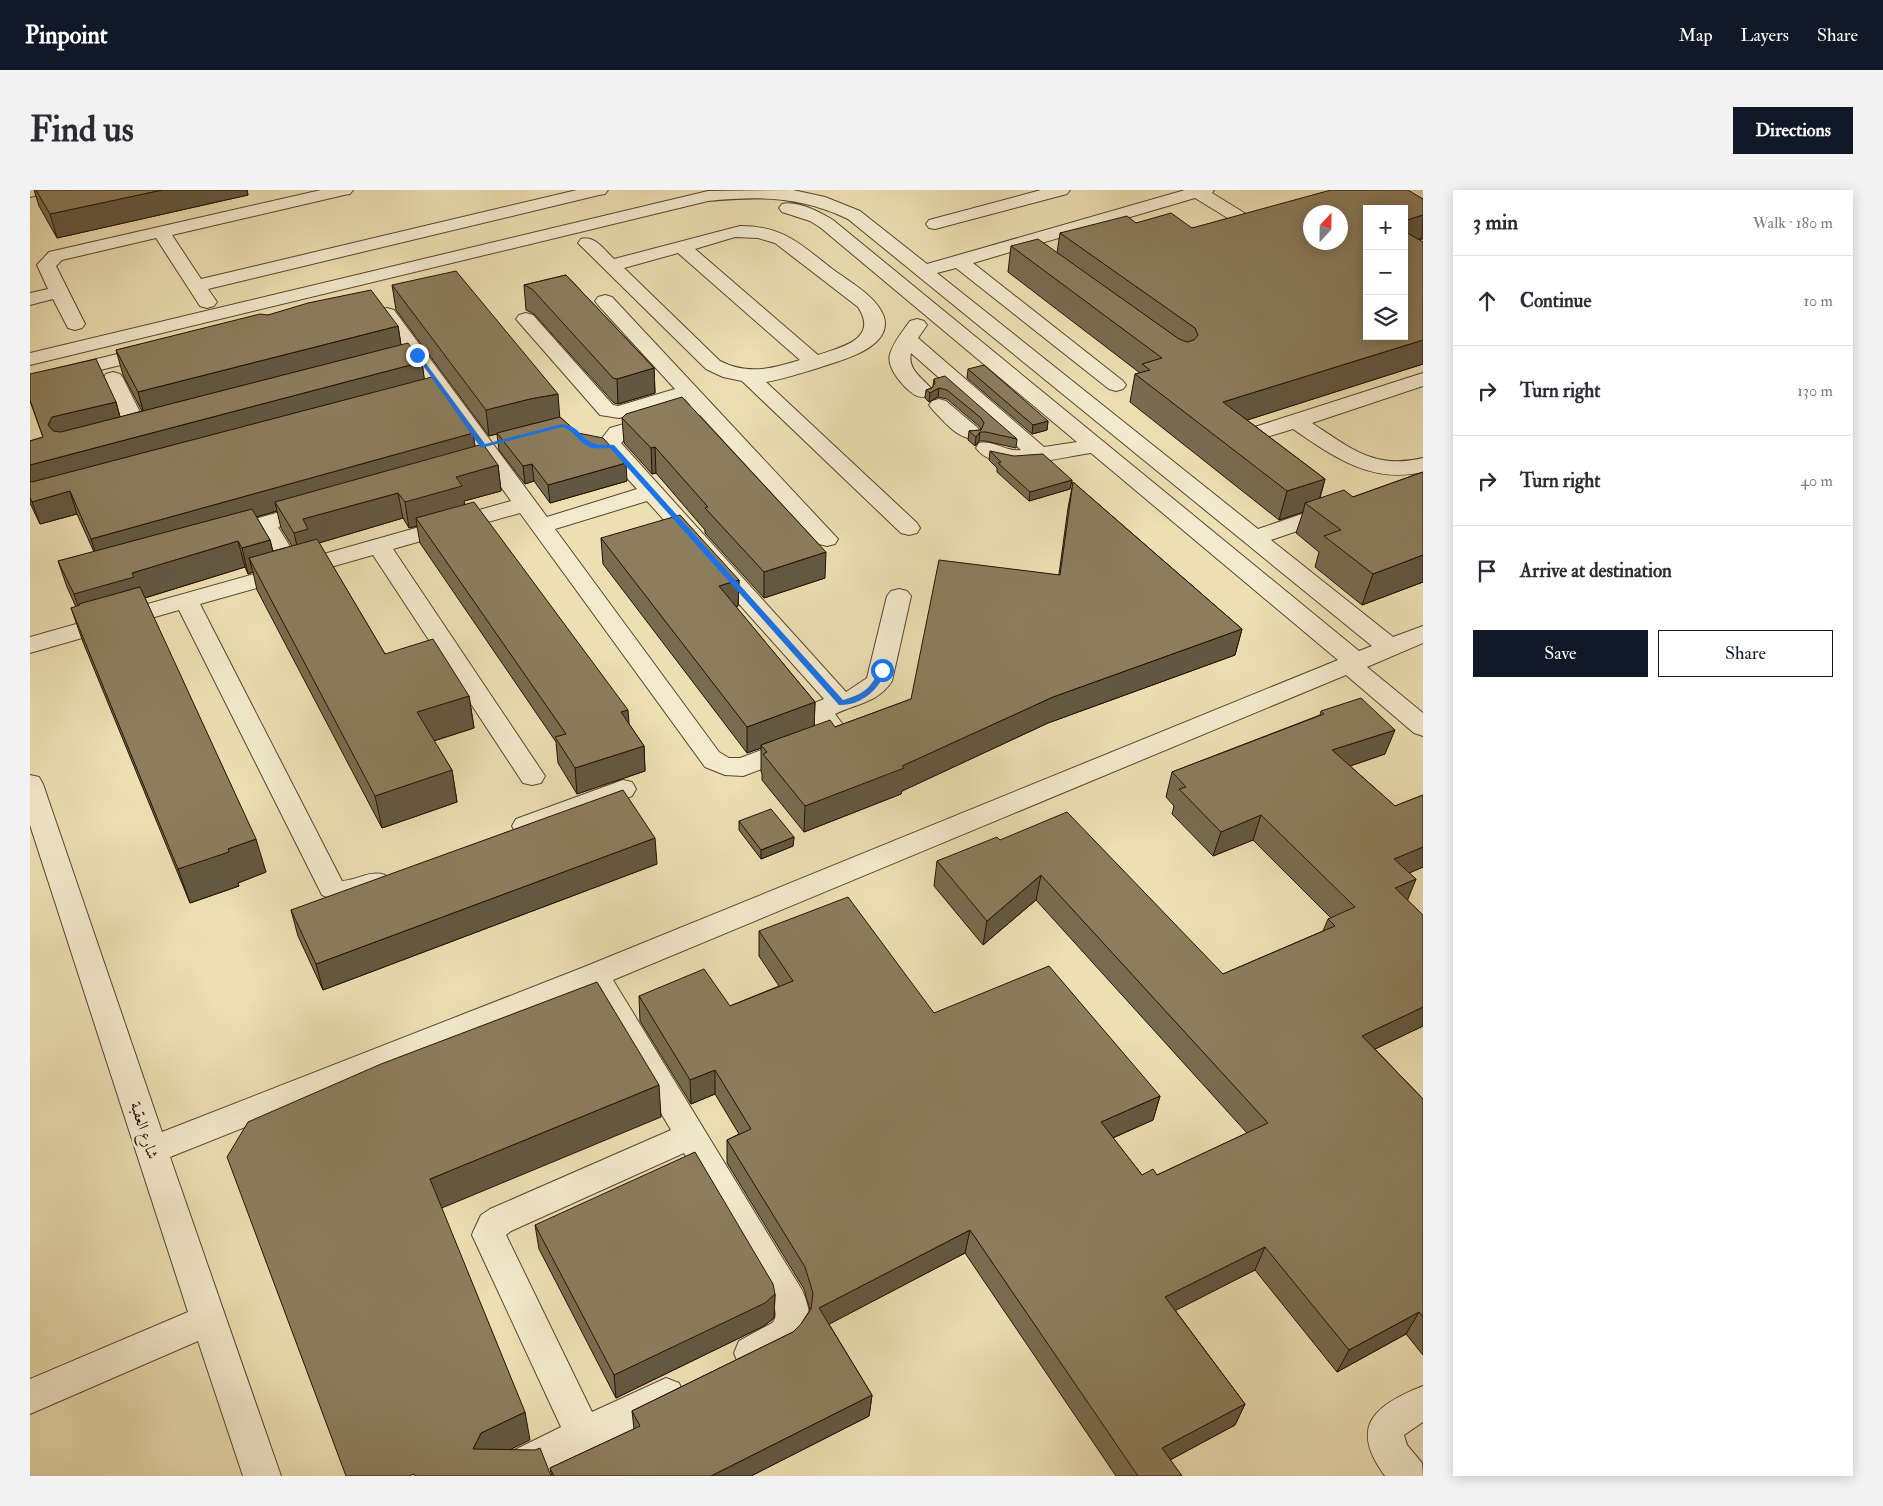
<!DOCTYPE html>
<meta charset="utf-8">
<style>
body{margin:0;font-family:"IM FELL Double Pica",Amiri,serif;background:#f2f2f3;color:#2b2b33}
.controls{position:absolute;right:15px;top:15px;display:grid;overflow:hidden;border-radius:0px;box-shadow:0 2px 12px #0003}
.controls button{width:45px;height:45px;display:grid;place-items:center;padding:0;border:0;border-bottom:1px solid #e1e1e2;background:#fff;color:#2b2b33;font:25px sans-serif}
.compass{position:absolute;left:1273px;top:15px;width:45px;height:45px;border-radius:50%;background:#fff;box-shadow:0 2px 12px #0003;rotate:22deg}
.stop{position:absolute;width:15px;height:15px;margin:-11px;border:4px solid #1a73e8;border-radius:50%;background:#fff}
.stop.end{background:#1a73e8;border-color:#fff;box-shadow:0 1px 5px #0008}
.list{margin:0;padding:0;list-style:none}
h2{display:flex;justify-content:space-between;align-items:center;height:65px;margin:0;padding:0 20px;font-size:21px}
h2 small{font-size:16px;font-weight:400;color:#7c7c81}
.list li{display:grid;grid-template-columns:32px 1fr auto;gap:15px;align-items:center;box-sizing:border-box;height:90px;padding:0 20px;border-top:1px solid #e1e1e2}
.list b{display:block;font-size:19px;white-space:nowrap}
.list em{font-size:16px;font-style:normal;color:#7c7c81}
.actions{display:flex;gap:10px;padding:15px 20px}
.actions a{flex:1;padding:11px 0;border:1px solid #111827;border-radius:0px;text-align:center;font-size:18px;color:#111827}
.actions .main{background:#111827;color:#fff}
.icon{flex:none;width:28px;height:28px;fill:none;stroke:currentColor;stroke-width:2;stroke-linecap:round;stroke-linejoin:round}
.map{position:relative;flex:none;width:1393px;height:1286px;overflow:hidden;border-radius:0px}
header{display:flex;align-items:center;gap:30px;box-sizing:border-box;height:70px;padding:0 25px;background:#111827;color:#fff}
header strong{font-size:24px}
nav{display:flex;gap:28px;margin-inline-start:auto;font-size:18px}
.intro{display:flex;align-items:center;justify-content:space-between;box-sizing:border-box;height:120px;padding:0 30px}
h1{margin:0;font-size:35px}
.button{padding:12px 22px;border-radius:0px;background:#111827;color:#fff;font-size:18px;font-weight:700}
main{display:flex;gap:30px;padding:0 30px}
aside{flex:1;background:#fff;border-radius:0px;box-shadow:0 2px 12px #0003}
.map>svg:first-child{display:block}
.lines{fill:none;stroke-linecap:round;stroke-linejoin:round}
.minor-casing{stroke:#57452c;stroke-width:2}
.minor{fill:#f3eacd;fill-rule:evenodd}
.wall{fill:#786c50;stroke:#251200;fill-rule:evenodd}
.shaded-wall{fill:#625841;stroke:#251200}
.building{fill:#8c7d5d;stroke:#251200;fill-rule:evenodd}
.route{fill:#1a73e8}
.labels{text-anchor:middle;stroke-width:5;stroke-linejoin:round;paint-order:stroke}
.street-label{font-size:16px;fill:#251200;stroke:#f3eacd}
</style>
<header>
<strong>Pinpoint</strong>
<nav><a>Map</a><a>Layers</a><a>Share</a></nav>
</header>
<div class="intro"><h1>Find us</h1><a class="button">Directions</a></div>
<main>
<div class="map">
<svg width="1393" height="1286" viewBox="0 0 1393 1286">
<rect width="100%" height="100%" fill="#ecdfb2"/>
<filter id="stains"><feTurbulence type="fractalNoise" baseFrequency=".004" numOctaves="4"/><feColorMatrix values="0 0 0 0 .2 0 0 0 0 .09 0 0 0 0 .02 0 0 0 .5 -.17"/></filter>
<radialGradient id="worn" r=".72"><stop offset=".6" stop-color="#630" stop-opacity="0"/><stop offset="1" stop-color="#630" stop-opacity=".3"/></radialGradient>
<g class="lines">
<defs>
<path id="minor" d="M0 0H17L14 4 0 7Z
M291 0H323L320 4 314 5 142 45 171 89 547 0H578L575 4 569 5 178 99 187 112 184 116 177 118 170 116 126 48 32 70 26 76 55 134 52 138 45 140 38 138 23 109 0 115V103L18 99 7 75 19 62Z
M763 0 795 7 830 21 897 74 1155 0H1184L1182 3 1221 27 1224 31 1221 35 1215 36 1209 35 1165 8 943 73 1093 191 1096 195 1093 199 1086 201 1079 199 926 78 907 83 1228 339 1295 316 1303 314 1311 316 1314 321 1311 326 1241 350 1363 447 1393 436V453L1337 477 1393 523V546L1384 543 1316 485 583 790 772 1100C794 1148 762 1164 722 1180L709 1175 704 1163 709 1151 742 1133C747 1128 746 1122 744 1116L654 963 481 1041 476 1045 562 1222 636 1188 649 1193 654 1205 649 1217 510 1286H452L458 1273 531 1237 442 1045 443 1042 451 1025 460 1019 641 940 558 800 140 967 251 1286H213L168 1151 0 1224V1189L158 1122 0 635V585L9 587 13 594 132 942 554 777 1308 470 1061 263C1032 267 965 286 946 258L949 253C965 250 975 262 991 260L881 163C877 181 894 188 903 201L900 205C895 207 890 208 885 205 874 198 856 178 860 164 864 151 873 141 880 131L887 129 894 131 897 135 888 148 1014 257 1047 252 791 38 780 31 752 22 749 18 752 14C767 10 790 22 803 30L1329 461 1342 456 818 29C771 6 729 6 678 11L0 175V163L678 1Z
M1011 0H1040L1037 4 905 39 899 38 896 34 899 30Z
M710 36C753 36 770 54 801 78 818 91 847 106 854 127 863 159 808 171 788 178 771 183 754 189 736 192L887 333 890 338 887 343 879 345 871 343 712 191 693 187 676 179 548 53 551 49C565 45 574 60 584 69ZM705 47 728 48 745 53 828 117C849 149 812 157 788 165L665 59ZM648 63 770 170C742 179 717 185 690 171L594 78Z
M575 105 582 107 808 349 805 354 797 356 789 354 670 225 596 248 591 253 816 502 837 488 857 406 861 401 869 399 877 401 881 406 862 491C848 513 825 514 805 524L814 536 813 542 807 551 713 586 695 585 675 577 490 323 363 359 515 586 511 593 502 595 493 593 343 365 170 414 312 691C328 690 339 680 355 685L359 692 355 699C331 708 317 716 292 705L149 420 0 463V447L249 377 229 342 194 352 186 350 183 345 186 340 285 312 293 314 296 319 293 324 248 337 269 371 481 311 347 124 350 120 357 118 364 120 517 327 607 299 573 262 569 252 580 238 660 215 655 209 589 228 570 225 486 129 489 125 496 123 503 125 583 215 588 216 645 199 568 115 565 111 568 107ZM617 311 794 509C768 519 778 523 788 539L710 568H699L689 562 525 339Z
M125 155 132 157 135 161 132 165 0 197V185Z
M83 182 90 184 93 188 118 238 114 242 107 244 100 242 96 238 73 188 76 184Z
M1393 183V196L1282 233C1320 258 1345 280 1393 268V282C1341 294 1304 267 1263 239L1217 253 1209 252 1206 247 1209 242Z
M909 209 916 211 948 238 951 243 948 248C929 252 914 231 902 219L899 215 902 211Z
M593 590 602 592 606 599 602 606 496 646 486 643 482 636 486 629Z
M1393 1196V1232L1374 1245 1377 1255 1392 1273 1393 1286H1355C1318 1236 1345 1215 1393 1196Z"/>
</defs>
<use href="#minor" class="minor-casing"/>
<use href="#minor" class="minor"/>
</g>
<path class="wall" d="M4 0H217L218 5 27 48 9 16Z
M1393 9V49L1388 50 1393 52V174L1217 230 1295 289 1290 308 1323 307 1393 282V392L1332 415 1285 377 1289 362 1266 343 1273 322 1249 330 1100 212 1105 184 1110 183 978 82 981 56 1027 63 1030 43 1106 33 1162 38Z
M536 85 624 178 625 203 588 214 584 213 504 124 496 120 494 95Z
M362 95 530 227 597 291 520 313 504 291 495 294 469 260 467 244 459 246 366 120Z
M238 125 368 136 371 155 392 172 394 189 443 243 445 256 468 275 471 301 434 311 435 315 599 534 614 556 615 581 547 604 528 573 526 552 390 353 387 336 379 338 373 328 289 353 355 464 439 506 444 538 404 551 422 580 427 612 352 638 227 400 223 382 218 384 215 377 115 408 236 682 208 693 209 696 160 713 53 452 41 418 46 417 37 397 28 371 64 362 47 324 10 334 0 313V251L13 247 0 211V184L86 212 90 227 112 221 93 185 86 160ZM247 321 251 338 262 356 243 361 240 350 226 327Z
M938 179 1018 231 1017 240 1002 244 937 188Z
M904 189 987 249 986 258 955 251H949L945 256 938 250 939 241 951 240 950 237 917 209 908 207 899 212 895 208 896 200 902 198 903 196Z
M592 228 795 388 734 408 675 343V340L626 283 622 284 594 253Z
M960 261 1042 290 1040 299 999 311 967 282V278L959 270Z
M1043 292 1212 439 1205 465 1018 533 872 601 871 604 774 642 732 590V584L731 581V558L717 563 573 374 571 348 709 390 708 416 706 417 785 512 784 536 805 537 881 509 1029 384 1038 318Z
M1291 521 1355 564 1320 576 1365 616 1393 605V677L1379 683 1386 689 1377 710 1393 725V836L1345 859 1393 909V1165L1376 1144 1307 1182 1225 1080 1145 1120 1215 1214 1205 1235 1140 1270 1152 1286H1086L935 1063 799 1134 842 1205 839 1226 721 1286H522L520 1278 604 1239 602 1221 763 1142 771 1134 780 1120 774 1099 697 973V950L709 944 685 904 661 914 610 831 609 806 700 816 749 796 729 766V741L904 823 1130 906 1123 930 1083 948 1112 985H1127L1217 943 1006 710 953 755 904 696 907 671 970 650 1193 784 1293 741 1298 729 1301 728 1223 650 1183 666 1142 624 1144 616 1136 607 1142 582 1290 525Z
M709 631 764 647 763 656 731 669 709 640Z
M627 674 293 800 268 746 261 720Z
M505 1035 745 1104 744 1128 734 1136 586 1208 509 1059Z"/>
<path class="shaded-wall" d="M132 0H217L218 5 27 48 20 24Z
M1393 25 1392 48 1374 54V31Z
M368 136 372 161 115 228 108 202Z
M1393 150V174L1186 240 1193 212Z
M392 172 395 194 0 301V275Z
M624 178 625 203 588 214 587 189Z
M909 198 908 207 899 212 900 203Z
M528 204 530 230 502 234 459 246 456 220 500 209Z
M86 212 92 234 25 257 18 235 22 227Z
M1018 231 1017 240 1002 244 1003 235Z
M950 242 949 251 945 256 946 247Z
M443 243 446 265 245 312 247 321 68 372 61 349Z
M625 257 626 283 622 284 621 258Z
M596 273 597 291 520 313 518 295Z
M502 274 504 291 495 294 493 276Z
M468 275 471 301 434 311 436 322 386 328 387 336 379 338 375 312 426 287Z
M1295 289 1287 317 1275 313 1273 322 1249 330 1257 301Z
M1042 290 1040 299 999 311 1000 302Z
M40 301 47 324 10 334 2 312Z
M368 303 373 328 282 355 270 369 264 343 273 329Z
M240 350 246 376 219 368 223 382 218 384 212 358Z
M208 351 215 377 111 409 53 430 44 404 102 383Z
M796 362 795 388 734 408V382Z
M1393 365V392L1332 415 1343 384Z
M709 390 708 416 689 422V396Z
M1212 439 1205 465 1018 533 872 601 871 604 774 642 775 616 872 576 1023 507Z
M439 506 444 538 393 554 387 522Z
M785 512 784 539 731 555V558L717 563V537Z
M598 520 600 545 591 522Z
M1365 540 1355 564 1294 585 1302 560Z
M614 556 615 581 547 604 545 578Z
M422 580 427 612 352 638 345 606Z
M1231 625 1223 650 1183 666 1191 642Z
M764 647 763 656 731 669V660Z
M625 648 627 674 293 800 286 774Z
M226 649 236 682 208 693 209 696 160 713 148 679 198 659Z
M1393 657V677L1354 694 1364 669Z
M1011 685 1006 710 953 755 957 731Z
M1386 689 1376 714 1365 698Z
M1393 817V836L1322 870 1332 846Z
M685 880V904L661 914 660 890Z
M629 895 631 927 407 1020 400 989Z
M1130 906 1123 930 1064 956 1071 932Z
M940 1040 935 1063 788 1140 789 1118Z
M1235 1057 1225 1080 1127 1130 1135 1107Z
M745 1104 744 1128 734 1136 586 1208 584 1185Z
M1389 1122 1376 1144 1307 1182 1319 1160Z
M842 1205 839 1226 721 1286H681Z
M1215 1214 1205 1235 1123 1279 1132 1258Z
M495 1222 500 1250 457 1271 443 1259 451 1243Z"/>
<path class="building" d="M6 0H132L20 24Z
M1301 0H1378L1393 9V25L1374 31V19H1337V146H1374V41L1393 52V150L1193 212 1295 289 1257 301 1105 184 1120 180 1112 174 1132 168 981 56 1008 49 1149 149 1157 152 1164 150 1168 145 1165 138 1030 43 1097 26 1106 33 1141 23 1162 38ZM1280 22H1310V52H1280Z
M426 81 528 204 500 209 456 220 362 95Z
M536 85 624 178 587 189 583 188 502 99 494 95Z
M341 100 368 136 108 202 86 160 230 124 238 125 278 113Z
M378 153 392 172 0 275V251L13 247 0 210V184L66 169 86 212 22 227 18 235 23 241 31 242Z
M954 175 1018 231 1003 235 938 179Z
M915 186 987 249 956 242H950L946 247 939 241 951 240 954 233 951 228 917 200 909 198 900 203 896 200 902 198 905 193 904 189Z
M402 187 443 243 61 349 40 301 2 312 0 307V291L2 292Z
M652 207 796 362 734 382 675 318 678 317 625 257 621 258 592 228 596 224Z
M530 227 548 243 573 248 596 273 518 295 502 274 493 276 467 243Z
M453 254 468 275 426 287 432 296 375 312 368 303 273 329 278 339 264 343 245 312Z
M960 261 984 266 1013 264 1042 290 1000 302 968 273 971 272Z
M1393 282V365L1343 384 1294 346 1311 340 1275 313 1314 300 1323 307Z
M1043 292 1212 439 1023 507 872 576 874 578 775 616 733 564 737 562 731 555 800 530 805 537 881 509 909 370 1030 385Z
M444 312 598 520 591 522 614 556 545 578 525 547 536 544 386 328Z
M222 319 240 350 212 358 208 351 102 383 104 387 44 404 28 371Z
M650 325 709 390 689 396 785 512 717 537 571 348Z
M287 349 355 464 403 449 439 506 387 522 422 580 345 606 219 368Z
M110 397 226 649 198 659 199 662 148 679 41 418 50 415 49 414Z
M1331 508 1365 540 1302 560 1365 616 1393 605V657L1364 669 1386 689 1365 698 1393 725V817L1332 846 1393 909V1127L1389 1122 1319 1160 1235 1057 1135 1107 1215 1214 1132 1258 1152 1286H1108L940 1040 789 1118 842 1205 681 1286H524L520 1278 610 1236 602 1221 763 1142 771 1134 781 1119 783 1103 775 1077 697 950 721 939 685 880 660 890 609 806 674 779 700 816 763 791 729 741 818 707 904 823 1019 776 1130 906 1071 932 1112 985 1123 979 1127 985 1238 933 1011 685 957 731 907 671 967 647 970 650 1037 622 1193 784 1305 736 1298 729 1325 717 1231 625 1191 642 1149 599 1156 597 1142 582 1294 524 1291 521Z
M593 600 625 648 286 774 261 720Z
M741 619 764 647 731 660 709 631Z
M567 792 629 895 400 989 495 1222 451 1243 443 1259 505 1260 510 1258 521 1286H385L384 1284 379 1286H316L197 967 218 932 351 874Z
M665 962 743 1094 745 1104 735 1113 584 1185 505 1035Z"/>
<path class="route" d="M385 164H389L455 254 532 234C552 237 548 247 563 253 569 256 577 254 584 255L813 510C836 503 840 499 850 478L852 477 856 480C850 499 831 516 809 515L580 258C574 258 568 259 563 258 549 255 545 240 532 237L451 258Z"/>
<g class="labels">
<g class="street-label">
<text transform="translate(115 940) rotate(72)" y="6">شارع العقبة</text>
</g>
</g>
<rect width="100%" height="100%" filter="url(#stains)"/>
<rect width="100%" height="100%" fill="url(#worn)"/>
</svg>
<div class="controls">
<button>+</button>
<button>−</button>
<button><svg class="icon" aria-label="layers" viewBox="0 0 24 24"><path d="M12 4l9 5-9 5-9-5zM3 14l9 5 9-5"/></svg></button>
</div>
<svg class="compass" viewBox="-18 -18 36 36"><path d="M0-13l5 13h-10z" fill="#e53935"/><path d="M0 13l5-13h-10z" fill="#7c7c81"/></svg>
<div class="stop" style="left:852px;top:480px"></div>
<div class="stop end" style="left:387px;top:165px"></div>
</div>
<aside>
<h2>3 min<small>Walk · 180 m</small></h2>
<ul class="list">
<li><svg class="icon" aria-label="ahead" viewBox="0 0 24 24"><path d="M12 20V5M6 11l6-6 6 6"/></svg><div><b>Continue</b></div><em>10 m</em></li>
<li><svg class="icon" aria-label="right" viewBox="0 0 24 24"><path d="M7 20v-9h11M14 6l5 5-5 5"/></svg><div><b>Turn right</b></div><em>130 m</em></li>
<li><svg class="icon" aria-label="right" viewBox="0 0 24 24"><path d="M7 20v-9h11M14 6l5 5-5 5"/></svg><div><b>Turn right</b></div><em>40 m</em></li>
<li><svg class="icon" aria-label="arrive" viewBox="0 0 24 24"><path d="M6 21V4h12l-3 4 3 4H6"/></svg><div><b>Arrive at destination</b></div></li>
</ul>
<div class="actions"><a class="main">Save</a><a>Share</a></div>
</aside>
</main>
